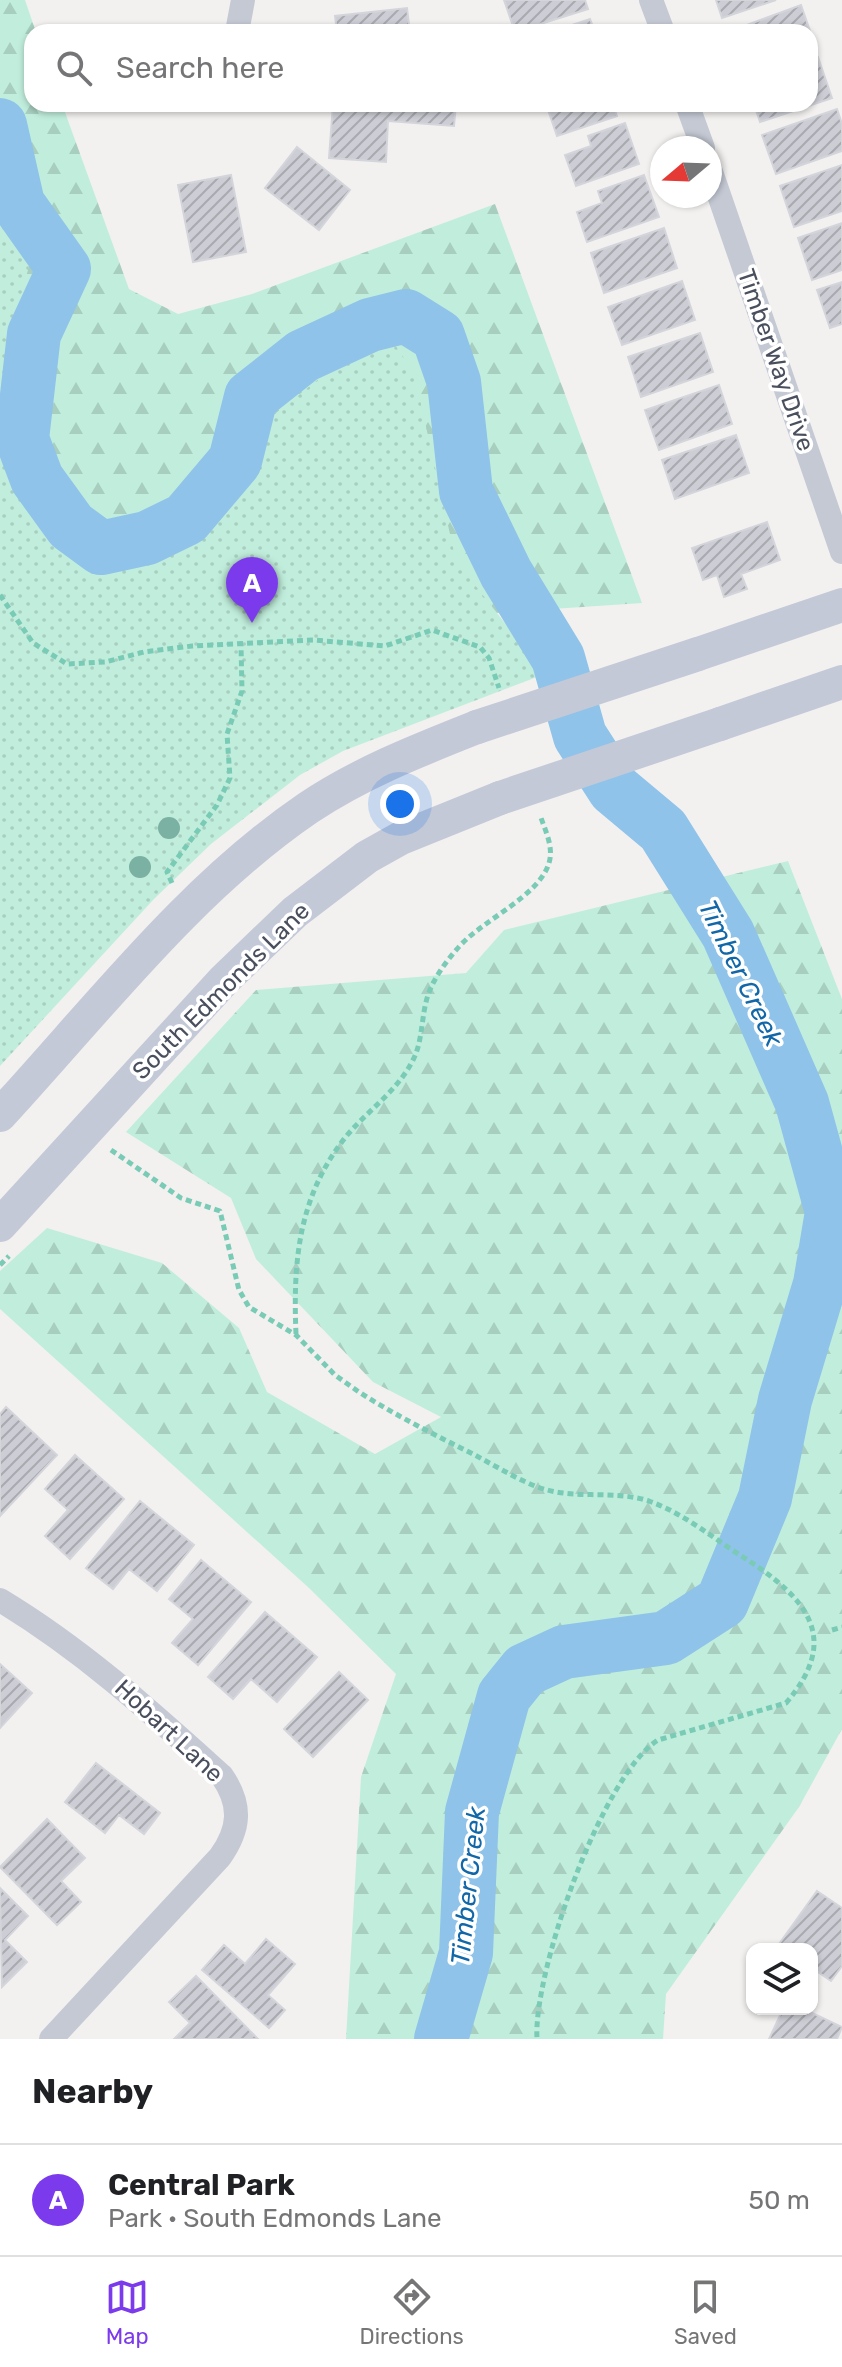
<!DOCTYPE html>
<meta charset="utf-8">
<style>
body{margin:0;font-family:Rubik,sans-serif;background:#f6f6f6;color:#202124}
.controls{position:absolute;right:24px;bottom:24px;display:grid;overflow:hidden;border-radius:16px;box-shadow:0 2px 6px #0004}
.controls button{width:72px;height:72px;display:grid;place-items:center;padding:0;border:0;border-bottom:2px solid #e0e0e0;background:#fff;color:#202124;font:40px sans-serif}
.compass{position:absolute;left:650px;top:136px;width:72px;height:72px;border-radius:50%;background:#fff;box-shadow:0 2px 6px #0004;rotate:251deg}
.you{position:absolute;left:400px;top:804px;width:28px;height:28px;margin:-20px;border:6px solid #fff;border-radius:50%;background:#1a73e8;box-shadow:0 0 0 12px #1a73e833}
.badge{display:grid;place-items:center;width:52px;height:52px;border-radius:50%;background:#7c3aed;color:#fff;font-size:26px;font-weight:700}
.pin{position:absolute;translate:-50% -66px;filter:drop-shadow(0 2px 4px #0008)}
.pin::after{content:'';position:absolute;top:42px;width:28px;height:24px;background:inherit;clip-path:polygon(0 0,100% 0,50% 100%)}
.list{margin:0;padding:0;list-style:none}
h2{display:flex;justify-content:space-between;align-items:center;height:104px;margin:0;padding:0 32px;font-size:34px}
h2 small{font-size:26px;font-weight:400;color:#757577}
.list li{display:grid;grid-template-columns:52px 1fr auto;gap:24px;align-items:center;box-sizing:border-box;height:112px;padding:0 32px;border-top:2px solid #e0e0e0}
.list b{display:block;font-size:30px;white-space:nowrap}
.list p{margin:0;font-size:26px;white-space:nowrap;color:#757577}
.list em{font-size:26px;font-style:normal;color:#757577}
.icon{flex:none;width:44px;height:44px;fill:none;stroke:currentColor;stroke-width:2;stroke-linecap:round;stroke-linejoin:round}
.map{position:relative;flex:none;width:842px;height:2039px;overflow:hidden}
.search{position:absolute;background:#fff;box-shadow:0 2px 6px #0004;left:24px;right:24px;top:24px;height:88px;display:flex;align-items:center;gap:20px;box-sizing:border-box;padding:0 28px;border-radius:24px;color:#757577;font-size:30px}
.sheet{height:216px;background:#fff}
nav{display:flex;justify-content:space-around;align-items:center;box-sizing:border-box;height:112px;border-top:2px solid #e0e0e0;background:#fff;font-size:22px;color:#757577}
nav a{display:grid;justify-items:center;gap:4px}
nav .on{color:#7c3aed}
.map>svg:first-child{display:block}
.forest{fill:url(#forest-firs)}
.park{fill:url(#park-dots)}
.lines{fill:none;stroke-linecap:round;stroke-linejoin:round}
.river{stroke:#8fc3e9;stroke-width:54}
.building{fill:url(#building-hatch);stroke:#d4d5db;stroke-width:2}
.path{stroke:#79cbb5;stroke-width:5;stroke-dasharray:6 4;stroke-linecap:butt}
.minor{stroke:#c4c9d4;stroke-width:24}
.secondary{stroke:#c4c9d8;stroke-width:34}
.secondary-bridge{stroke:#c4c9d8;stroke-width:34}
.tree{fill:#7bb1a2}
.labels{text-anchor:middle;stroke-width:7;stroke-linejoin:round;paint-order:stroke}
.street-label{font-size:24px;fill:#494f5d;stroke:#fff}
.water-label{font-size:26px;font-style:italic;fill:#1167a8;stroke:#fff}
</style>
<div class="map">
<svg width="842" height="2039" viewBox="0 0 842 2039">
<defs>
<pattern id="forest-firs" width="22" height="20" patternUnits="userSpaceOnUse" patternTransform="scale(2)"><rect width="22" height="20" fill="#c1eedc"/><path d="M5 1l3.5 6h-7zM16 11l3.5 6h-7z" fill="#a7cebf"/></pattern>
<pattern id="park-dots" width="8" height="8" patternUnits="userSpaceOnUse" patternTransform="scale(2)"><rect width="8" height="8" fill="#c1eedc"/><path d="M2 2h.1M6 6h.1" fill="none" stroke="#a7cebf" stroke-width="1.8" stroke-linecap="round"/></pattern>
<pattern id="building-hatch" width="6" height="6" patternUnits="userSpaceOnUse" patternTransform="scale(2)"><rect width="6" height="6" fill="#cdced5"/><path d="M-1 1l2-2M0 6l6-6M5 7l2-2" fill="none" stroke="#a8aab0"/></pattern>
</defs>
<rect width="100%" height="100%" fill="#f2f1f0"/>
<path class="forest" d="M0 0H25L36 32H32V104H62L129 289 178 314 252 294 495 204 642 603 347 623 0 636Z
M788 861 842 999V1729L799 1807 666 1994 663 2039H346L361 1777 396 1674 309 1588 0 1309V1271L47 1228 162 1263 239 1328 267 1392 375 1454 441 1417 373 1382 256 1259 231 1198 126 1132 256 990 466 973 504 930Z"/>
<path class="park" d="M0 189 30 263C0 362 0 450 54 537 65 550 83 561 97 571L168 552 218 515 254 471 276 413 344 359 393 342 414 373 456 561 545 674 343 751 300 775 211 844 154 899 0 1066Z"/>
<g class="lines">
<path class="river" d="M0 125 18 204 64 269 34 334 22 439 37 479 71 526 101 548 147 538 186 519 235 461 251 397 303 356 370 325 406 316 438 336 454 382 466 491 506 573 558 658 580 736 614 789 663 830 728 934 802 1103 832 1212 820 1284 785 1400 765 1498 722 1602 666 1638 564 1652 525 1670 504 1696 472 1812 466 1953 441 2039"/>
</g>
<path class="building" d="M504 0H585L588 9 515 32Z
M716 0H776L722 18Z
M801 5 815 45 810 47V32H728Z
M407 8 410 32H337L335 16Z
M590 19 595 32H551Z
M818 57 832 98 760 122 754 104H810V60Z
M333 104H456L454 126 388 121 386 162 329 158Z
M546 104H613L617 116 557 136Z
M837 109 842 124V151L776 174 762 135Z
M625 123 639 164 576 186 565 155 591 146 588 136Z
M297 147 350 190 319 230 265 188Z
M842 165V211L794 227 780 186Z
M231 175 246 252 193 262 178 185Z
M644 175 659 217 587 242 577 212 602 203 598 191Z
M842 223V270L812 280 798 238Z
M664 228 677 268 604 293 591 253Z
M682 281 695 320 622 345 608 307Z
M842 282V324L830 328 817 290Z
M700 333 713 372 641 397 628 357Z
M719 385 732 424 659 450 645 410Z
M736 435 749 473 675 499 662 460Z
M767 522 780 560 741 574 747 589 724 597 717 575 703 580 692 548Z
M6 1407 57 1455 0 1516V1414Z
M75 1455 124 1499 70 1559 45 1536 68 1510 45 1489Z
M140 1501 194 1545 157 1591 129 1569 113 1589 86 1568Z
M201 1560 251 1602 198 1665 172 1643 193 1619 169 1599Z
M265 1612 317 1657 277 1702 251 1679 233 1699 208 1677Z
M0 1664 32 1693 0 1728Z
M339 1672 368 1700 313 1757 284 1729Z
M96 1763 160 1813 144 1834 119 1815 105 1833 65 1802Z
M47 1819 85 1858 61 1881 81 1902 57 1925 0 1867Z
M0 1888 28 1916 5 1940 27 1962 2 1987Z
M817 1891 842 1908V1966L831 1981 812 1968V1949H786L779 1944Z
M266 1939 295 1964 268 1995 285 2010 269 2028 202 1970 224 1945 245 1964Z
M196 1976 258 2039H174L190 2023 169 2002Z
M783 2009H804L842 2027 837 2039H769Z"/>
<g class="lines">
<path class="path" d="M0 595 33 643 67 664 105 662 144 652 192 646 313 640 385 646 432 630 480 647 489 658 499 688
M172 883 167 872 217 805 230 778 227 734 242 691 241 645
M111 1150 181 1198 220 1211 239 1290 249 1307 296 1335 335 1375 359 1392C395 1415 433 1434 471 1453 492 1464 513 1477 535 1486 572 1501 612 1489 649 1501 683 1513 713 1538 743 1557 807 1598 842 1638 786 1703L658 1740C602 1775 533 1973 537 2039
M0 1265 9 1256
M296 1334C293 1264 298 1201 341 1143 363 1113 396 1094 413 1060 423 1041 421 1016 428 995 434 978 445 963 457 949 480 921 539 897 549 863 554 847 545 830 540 815
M832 1630 842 1627"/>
<path class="minor" d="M651 0 663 32
M237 32 243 0
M687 104 703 148
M710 169 842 552
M0 1600C83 1650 151 1712 222 1776 242 1805 240 1829 220 1857L51 2039"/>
<path class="secondary" d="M698 654 842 605
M720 724 842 682
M0 1115C97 1010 189 889 308 808 360 773 419 750 477 727
M0 1225 224 980 295 912 367 857 401 838 500 798"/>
<path class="secondary-bridge" d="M477 727 698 654
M500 798 720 724"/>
</g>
<g class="tree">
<circle cx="169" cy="828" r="11"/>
<circle cx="140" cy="867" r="11"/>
</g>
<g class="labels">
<g class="street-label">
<text transform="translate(776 360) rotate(71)" y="8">Timber Way Drive</text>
<text transform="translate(221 991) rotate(-45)" y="8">South Edmonds Lane</text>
<text transform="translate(169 1731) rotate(43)" y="8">Hobart Lane</text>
</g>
<g class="water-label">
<text transform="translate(741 973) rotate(64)" y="9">Timber Creek</text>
<text transform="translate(468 1886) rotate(-84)" y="9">Timber Creek</text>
</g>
</g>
</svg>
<div class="controls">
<button><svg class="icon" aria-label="layers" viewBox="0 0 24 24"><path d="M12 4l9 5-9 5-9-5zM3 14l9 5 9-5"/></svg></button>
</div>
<svg class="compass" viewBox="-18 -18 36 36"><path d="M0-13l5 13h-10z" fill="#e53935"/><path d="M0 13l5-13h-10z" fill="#757577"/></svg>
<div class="you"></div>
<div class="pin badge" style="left:252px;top:623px">A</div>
<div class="search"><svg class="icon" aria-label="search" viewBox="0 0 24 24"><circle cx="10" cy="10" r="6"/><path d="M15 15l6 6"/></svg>Search here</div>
</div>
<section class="sheet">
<h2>Nearby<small></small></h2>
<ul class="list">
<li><span class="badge">A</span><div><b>Central Park</b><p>Park · South Edmonds Lane</p></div><em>50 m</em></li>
</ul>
</section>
<nav>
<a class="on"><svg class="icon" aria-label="map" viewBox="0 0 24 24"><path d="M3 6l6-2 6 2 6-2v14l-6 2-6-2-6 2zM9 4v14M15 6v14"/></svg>Map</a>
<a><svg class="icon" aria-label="directions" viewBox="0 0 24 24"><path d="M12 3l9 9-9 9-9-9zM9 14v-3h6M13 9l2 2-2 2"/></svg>Directions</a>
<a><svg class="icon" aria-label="saved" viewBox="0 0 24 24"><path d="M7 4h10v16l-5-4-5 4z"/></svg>Saved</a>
</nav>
